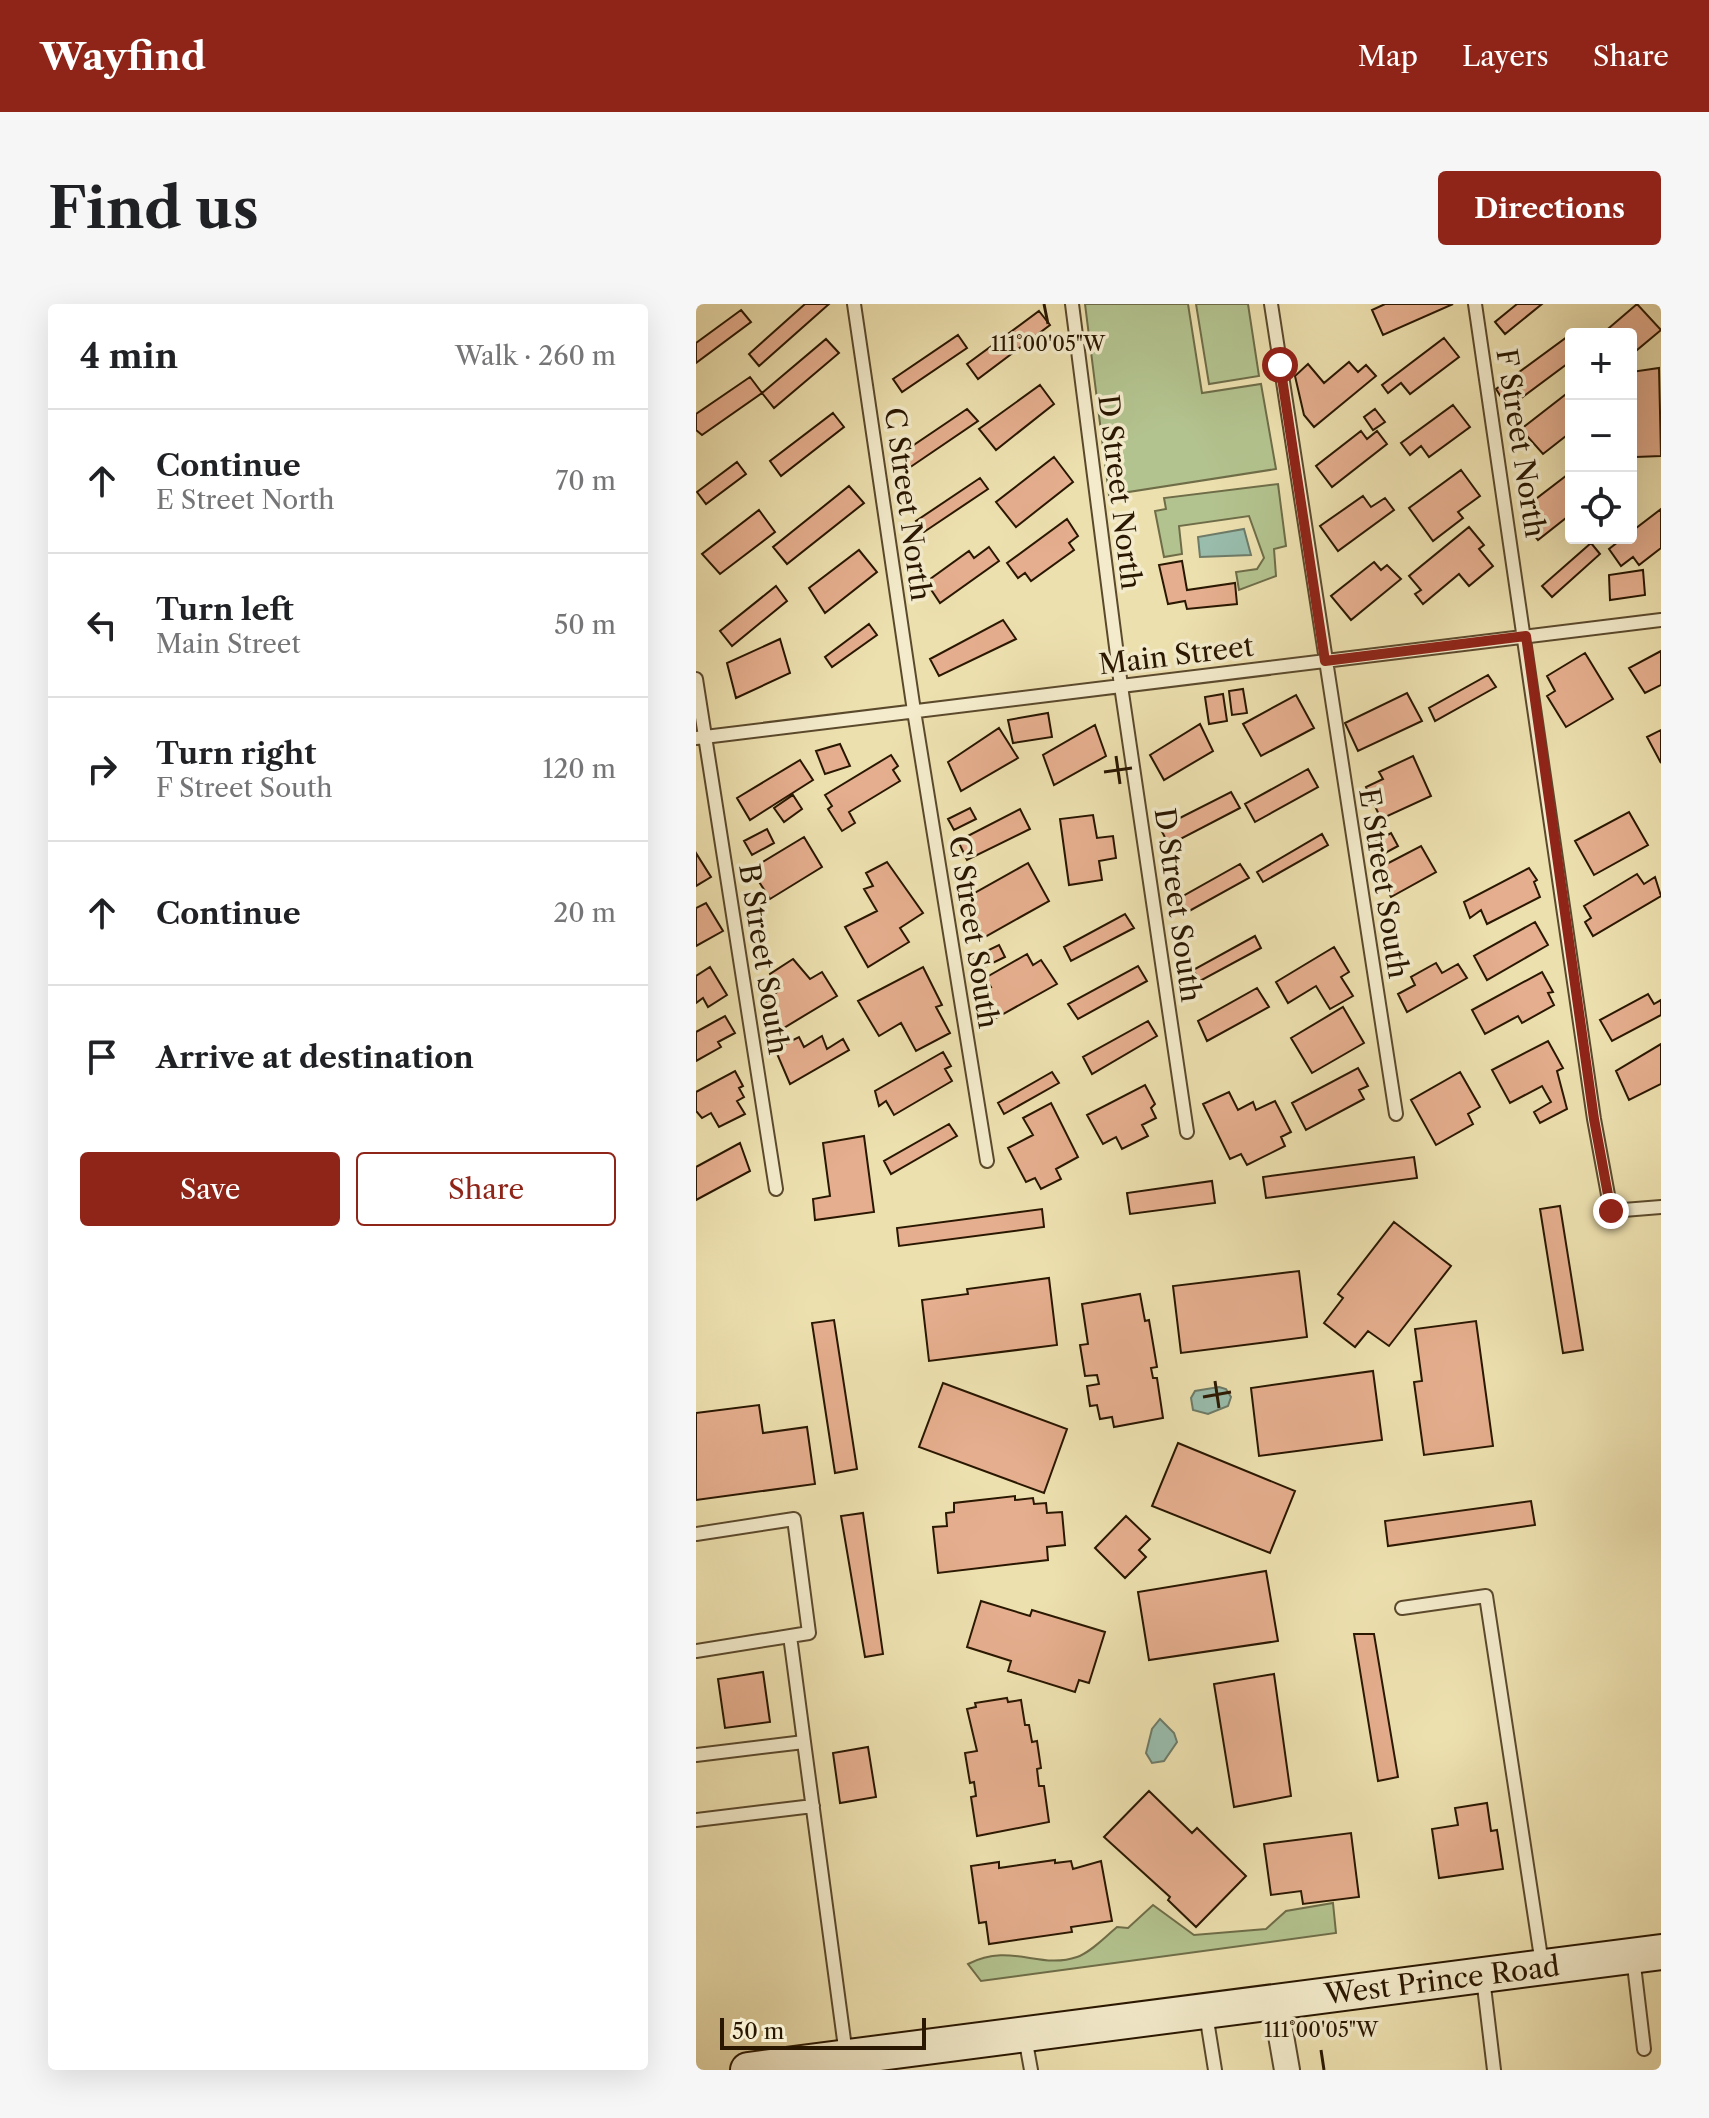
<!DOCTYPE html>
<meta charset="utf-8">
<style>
body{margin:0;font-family:"Libre Caslon Text",serif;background:#f6f6f6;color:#202124}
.controls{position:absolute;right:24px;top:24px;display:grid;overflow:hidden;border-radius:8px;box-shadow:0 8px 32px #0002}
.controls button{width:72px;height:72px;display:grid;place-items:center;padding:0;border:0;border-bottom:2px solid #e0e0e0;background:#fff;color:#202124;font:40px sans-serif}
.scale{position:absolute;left:24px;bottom:20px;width:206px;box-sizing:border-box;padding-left:8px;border:4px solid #2a1701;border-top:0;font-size:22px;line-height:28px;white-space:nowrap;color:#2a1701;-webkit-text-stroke:6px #f3ebcb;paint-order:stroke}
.stop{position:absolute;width:24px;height:24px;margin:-18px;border:6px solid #8f2418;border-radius:50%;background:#fff}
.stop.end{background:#8f2418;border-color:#fff;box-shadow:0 2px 8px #0008}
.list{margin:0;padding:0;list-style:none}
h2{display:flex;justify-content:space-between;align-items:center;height:104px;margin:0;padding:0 32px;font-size:34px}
h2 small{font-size:26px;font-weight:400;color:#757577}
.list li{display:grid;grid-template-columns:52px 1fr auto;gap:24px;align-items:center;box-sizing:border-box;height:144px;padding:0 32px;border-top:2px solid #e0e0e0}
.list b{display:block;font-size:30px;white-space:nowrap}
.list p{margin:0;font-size:26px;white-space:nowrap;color:#757577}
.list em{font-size:26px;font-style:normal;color:#757577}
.actions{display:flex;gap:16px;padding:24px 32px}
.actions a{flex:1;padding:18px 0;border:2px solid #8f2418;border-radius:8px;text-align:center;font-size:28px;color:#8f2418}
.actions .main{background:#8f2418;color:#fff}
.icon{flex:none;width:44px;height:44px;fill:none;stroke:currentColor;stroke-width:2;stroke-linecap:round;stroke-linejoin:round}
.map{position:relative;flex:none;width:965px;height:1766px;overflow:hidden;border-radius:8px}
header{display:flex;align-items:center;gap:48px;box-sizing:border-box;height:112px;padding:0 40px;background:#8f2418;color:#fff}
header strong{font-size:38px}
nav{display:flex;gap:44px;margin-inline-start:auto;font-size:28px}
.intro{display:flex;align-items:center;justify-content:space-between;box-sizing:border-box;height:192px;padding:0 48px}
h1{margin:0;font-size:56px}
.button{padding:20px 36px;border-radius:8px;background:#8f2418;color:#fff;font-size:28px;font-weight:700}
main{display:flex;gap:48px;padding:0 48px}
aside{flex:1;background:#fff;border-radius:8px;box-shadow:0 8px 32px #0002}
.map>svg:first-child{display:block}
.green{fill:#b3c38f;stroke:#6e6d48;stroke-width:2}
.water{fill:#99bdad;stroke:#6d7b68;stroke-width:2}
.building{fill:#e5ae8e;stroke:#2a1701;stroke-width:2}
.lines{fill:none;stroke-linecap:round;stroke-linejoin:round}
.lane-casing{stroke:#5b492c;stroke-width:16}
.street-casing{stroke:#5b492c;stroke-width:28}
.secondary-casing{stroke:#2a1701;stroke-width:38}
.lane{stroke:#f3ebcb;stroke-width:12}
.street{stroke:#f3ebcb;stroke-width:24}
.secondary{stroke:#f3ebcb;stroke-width:34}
.route{stroke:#8f2418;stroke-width:10}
.ticks{fill:none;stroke:#2a1701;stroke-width:3}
.labels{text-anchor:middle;stroke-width:7;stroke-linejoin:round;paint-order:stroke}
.street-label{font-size:28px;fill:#2a1701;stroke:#f3ebcb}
.ticks-label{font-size:20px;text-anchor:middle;fill:#2a1701;stroke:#f3ebcb;stroke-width:7;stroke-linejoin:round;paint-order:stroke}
</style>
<header>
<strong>Wayfind</strong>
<nav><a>Map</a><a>Layers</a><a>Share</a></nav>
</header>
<div class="intro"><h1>Find us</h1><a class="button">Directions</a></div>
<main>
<aside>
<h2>4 min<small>Walk · 260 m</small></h2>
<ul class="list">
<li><svg class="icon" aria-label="ahead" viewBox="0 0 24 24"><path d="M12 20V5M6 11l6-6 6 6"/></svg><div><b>Continue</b><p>E Street North</p></div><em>70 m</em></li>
<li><svg class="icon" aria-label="left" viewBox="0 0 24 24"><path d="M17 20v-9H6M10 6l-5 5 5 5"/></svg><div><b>Turn left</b><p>Main Street</p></div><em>50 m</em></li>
<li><svg class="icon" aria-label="right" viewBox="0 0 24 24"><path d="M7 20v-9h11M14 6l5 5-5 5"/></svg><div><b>Turn right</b><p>F Street South</p></div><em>120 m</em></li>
<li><svg class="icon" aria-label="ahead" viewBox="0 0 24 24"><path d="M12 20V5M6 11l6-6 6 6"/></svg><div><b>Continue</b></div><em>20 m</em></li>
<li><svg class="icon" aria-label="arrive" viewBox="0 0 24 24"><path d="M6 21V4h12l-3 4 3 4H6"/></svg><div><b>Arrive at destination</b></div></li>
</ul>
<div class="actions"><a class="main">Save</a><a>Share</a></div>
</aside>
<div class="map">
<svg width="965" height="1766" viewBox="0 0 965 1766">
<rect width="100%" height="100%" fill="#ede0af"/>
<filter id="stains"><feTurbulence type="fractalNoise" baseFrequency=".0025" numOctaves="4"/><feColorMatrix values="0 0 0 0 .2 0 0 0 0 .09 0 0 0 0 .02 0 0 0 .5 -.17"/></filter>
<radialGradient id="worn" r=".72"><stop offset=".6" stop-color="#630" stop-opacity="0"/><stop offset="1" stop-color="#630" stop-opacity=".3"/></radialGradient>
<path class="green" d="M389 0H492L506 89 565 80 580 165 413 191Z
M500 0H552L563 72 513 80Z
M582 180 590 242 578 245 580 272 543 286 540 268 561 265 568 254 553 212 483 222 486 250 468 253 459 207 470 205 468 194Z
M637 1599 640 1629 285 1677 272 1660C315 1638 343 1666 381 1653 395 1648 409 1633 421 1623L432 1624 457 1601 498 1631 570 1625 590 1607Z"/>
<path class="water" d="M548 225 555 251 504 253 502 233Z
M523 1083 530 1085 535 1093 532 1102 512 1110 497 1106 495 1094 499 1087Z
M464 1415 478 1429 481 1438 468 1457 456 1459 450 1449 456 1425Z"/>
<path class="building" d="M109 0H133L63 62 53 50Z
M689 0H757L687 31 676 6Z
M821 0H846L809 30 799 18Z
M941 0 965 26 935 51V30H906Z
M45 6 55 18 0 59V39Z
M343 7 354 21 282 75 271 60Z
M875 30V57L812 104 800 85Z
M262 31 271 44 206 88 197 75Z
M748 34 763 53 714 90 705 79 692 89 686 81Z
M130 35 143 49 78 104 66 89Z
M653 58 662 68 670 61 680 72 618 123 608 111 599 72 612 60 628 79Z
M963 64 965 152 940 153 935 68Z
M54 73 66 89 6 131 0 126V110Z
M344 81 358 100 300 146 283 125Z
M874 87 875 128 847 150 825 125Z
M757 101 774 123 733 153 725 142 714 151 705 139Z
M271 105 282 117 213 164 203 151Z
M679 105 689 118 677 126 668 113Z
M137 109 148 123 85 172 74 157Z
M665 127 671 135 681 127 691 140 636 183 620 162Z
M358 153 377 178 320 223 300 198Z
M41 158 50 170 10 200 1 188Z
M765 166 784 192 762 208 767 214 737 237 713 204Z
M875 168V210L842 236 828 218 839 209 832 201Z
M284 174 292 185 228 228 220 217Z
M153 182 168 199 91 260 77 243Z
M667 192 675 203 689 194 698 206 642 247 624 222Z
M965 205V244L943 261 937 253 925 262 913 245 927 234H935V228Z
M63 206 79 228 24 270 6 250Z
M371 215 382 232 373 239 378 246 335 277 329 269 322 274 311 259Z
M773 223 788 241 783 245 797 262 773 282 763 270 727 300 719 290 725 286 713 272Z
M895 239 904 250 856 293 846 282Z
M293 243 303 257 244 299 230 278 273 247 278 254Z
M163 246 181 268 129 309 113 284Z
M486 257 491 286 539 279 541 300 491 305 489 297 472 300 463 261Z
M678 258 685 266 691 261 705 275 655 316 635 292Z
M947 266 949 291 914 296 913 271Z
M80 282 91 297 36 342 24 327Z
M307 316 320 335 243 372 234 355Z
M173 320 181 331 136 363 129 353Z
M84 335 94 369 40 394 31 359Z
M965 347V381L949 389 933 364Z
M889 349 917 395 870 423 851 392 859 387 851 372Z
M792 371 800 383 739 417 733 404Z
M547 385 551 409 536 411 533 387Z
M711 389 726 417 662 447 649 419Z
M527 390 531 417 513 420 509 393Z
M600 391 618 424 565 452 547 420Z
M352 409 356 433 317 439 312 416Z
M504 420 517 447 468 476 454 451Z
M399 421 410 452 358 481 347 451Z
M303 424 322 454 265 487 252 458Z
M965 426V459L951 433Z
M144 440 154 462 129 470 120 447Z
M195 451 202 462 197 466 204 477 153 508 159 519 146 527 132 505 136 502 129 491Z
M717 452 735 492 685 515 670 483 687 475 683 468Z
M104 456 117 476 54 516 41 494Z
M612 465 622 483 559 518 549 500Z
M535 488 544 504 473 541 464 524Z
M97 491 106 505 88 518 78 504Z
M274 504 280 515 258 526 252 515Z
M324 505 334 525 271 556 262 537Z
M933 508 952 541 898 571 879 537Z
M397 511 401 534 417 532 420 554 403 557 406 576 373 581 364 515Z
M71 525 78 539 56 551 48 537Z
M695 529 702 542 682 553 675 540Z
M626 530 632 541 567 578 561 568Z
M108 533 126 563 74 595 55 565Z
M725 542 740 568 695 593 679 566Z
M0 549 15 573 0 582Z
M191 558 227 609 204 624 213 638 172 663 149 623 181 607 168 585 177 582 170 569Z
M332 559 353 597 287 634 268 595Z
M544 560 553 574 486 611 480 596Z
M833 564 841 576 838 578 844 593 791 620 785 606 774 614 768 598Z
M941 570 948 580 959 573 965 592 897 632 889 618 895 614 888 602Z
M10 599 27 627 0 642V604Z
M429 610 438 624 375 657 368 643Z
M839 618 852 641 791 676 778 652Z
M559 632 565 644 504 677 497 666Z
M303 641 309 653 280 667 274 655Z
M638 643 653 668 645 673 657 692 634 705 620 682 592 699 580 678Z
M331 650 337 661 345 656 361 680 300 714 284 688 295 683 289 674Z
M97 655 114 675 126 668 141 692 86 725 69 696 81 688 74 670Z
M740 659 746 669 762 660 771 674 711 708 702 690 719 681 715 673Z
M442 662 451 677 382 715 372 700Z
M14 663 31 691 12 703 7 694 0 699V672Z
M227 663 246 701 240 703 254 729 220 747 205 719 183 732 162 697Z
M846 668 857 688 852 689 858 701 826 719 822 712 789 730 776 706Z
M561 684 573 703 511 737 502 717Z
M952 690 958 700 965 696V711L916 737 904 716Z
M647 703 668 739 616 769 595 734Z
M29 712 39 729 22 738 25 743 0 757V728Z
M452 717 461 732 396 770 387 753Z
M126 732 131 745 147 735 153 746 94 780 79 745 103 733 108 743Z
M852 737 867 764 861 767 871 805 844 819 838 808 855 798 846 782 814 799 796 766Z
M965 740V780L933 796 920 767Z
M247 748 255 762 249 765 256 777 198 811 190 797 183 802 179 787Z
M662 764 672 782 663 786 668 795 610 826 596 799Z
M39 767 47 782 43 784 48 793 41 797 49 810 23 823 15 809 6 814 0 807V788Z
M356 768 363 779 308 810 302 799Z
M764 768 784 803 772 810 777 820 740 841 715 796Z
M449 781 459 800 455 804 460 814 446 821 452 832 426 845 420 833 407 840 391 811Z
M533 788 542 806 557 798 560 806 579 797 595 828 585 833 589 842 551 861 545 850 534 855 507 800Z
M355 799 382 853 360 865 365 875 345 885 339 874 330 878 312 844 337 831 327 814Z
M253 820 261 832 195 870 188 857Z
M168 832 178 908 119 916 117 895 134 892 127 839Z
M44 839 54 867 0 896V863Z
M718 853 721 874 570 894 567 873Z
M516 877 519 899 434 910 431 889Z
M864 902 887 1046 867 1049 844 905Z
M346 905 348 923 203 942 201 924Z
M698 918 755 962 693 1042 672 1027 659 1043 628 1019 647 994 642 990Z
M603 967 611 1033 485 1049 477 982Z
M353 974 361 1041 233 1057 226 996 272 990 271 985Z
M444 990 449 1017 453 1016 461 1063 455 1064 457 1074H461L467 1114 418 1123 416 1113 404 1115 401 1101 394 1102 391 1082 403 1080 401 1071 389 1072 384 1041 392 1040 386 1000Z
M138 1016 161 1165 139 1169 116 1019Z
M780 1017 797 1142 728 1151 718 1078 726 1077 719 1025Z
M677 1067 686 1136 563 1152 555 1084Z
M247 1079 371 1125 348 1189 223 1143Z
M63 1101 67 1129 111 1123 119 1180 0 1196V1109Z
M482 1139 599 1187 574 1249 456 1202Z
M319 1192V1196L337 1194 338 1200 350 1199 351 1209 366 1208 369 1241 351 1243 352 1256 242 1269 237 1223 251 1222 250 1209 258 1208V1199Z
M835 1197 839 1221 692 1242 689 1217Z
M167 1209 187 1350 169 1353 145 1212Z
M430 1212 454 1235 443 1246 450 1253 429 1274 399 1244Z
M570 1267 582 1337 453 1356 442 1288Z
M285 1297 334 1312 336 1306 409 1328 393 1379 383 1376 379 1388 312 1367 315 1357 271 1343Z
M658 1330H678L702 1473 682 1477Z
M67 1368 74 1418 29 1424 22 1375Z
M578 1370 595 1492 538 1503 518 1380Z
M311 1394 312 1398 325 1396 329 1421H333L336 1438 341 1437 345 1464 341 1465 343 1482H348L353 1518 281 1532 275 1493 280 1492 278 1478 274 1479 269 1449 281 1447 271 1405 280 1403 279 1399Z
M172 1443 180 1493 144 1499 137 1449Z
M453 1487 496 1529 501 1524 550 1572 500 1623 472 1596 474 1593 408 1533Z
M791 1499 795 1527 801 1526 807 1565 743 1574 736 1525 762 1521 759 1504Z
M655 1529 663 1593 607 1600 605 1587 575 1591 568 1540Z
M359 1556V1559L375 1557 377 1565 405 1557 416 1617 375 1623 376 1628 293 1640 290 1618 283 1619 275 1562 303 1558V1564Z"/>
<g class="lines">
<defs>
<path id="lane" d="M158 0 218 407 291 857
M376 0 425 382 491 828
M575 0 700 810
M779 0 898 815 915 907 965 903
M0 375 80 885
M0 434 965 316
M0 1230 98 1215 113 1329 0 1347
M706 1304 790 1292 846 1660
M94 1332 108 1438
M0 1451 108 1438 150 1751
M0 1516 117 1502
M937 1653 948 1745
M787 1674 798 1766
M510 1710 519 1766
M329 1733 335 1766"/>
<path id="street" d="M579 1697 591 1766"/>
<path id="secondary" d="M52 1766 965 1648"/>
</defs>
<use href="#lane" class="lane-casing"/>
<use href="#street" class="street-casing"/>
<use href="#secondary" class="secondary-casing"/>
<use href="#lane" class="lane"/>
<use href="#street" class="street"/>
<use href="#secondary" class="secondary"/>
</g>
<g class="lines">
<path class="route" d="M584 61 629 357 830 332 898 815 915 907"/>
</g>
<path class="ticks" d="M348 0 352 20M420 452 424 480M408 468 436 464M519 1077 523 1104M507 1093 535 1088M625 1746 628 1766"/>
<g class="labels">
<g class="street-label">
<text transform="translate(825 139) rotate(81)" y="10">F Street North</text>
<text transform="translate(424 188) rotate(83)" y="10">D Street North</text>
<text transform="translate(212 200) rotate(82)" y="10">C Street North</text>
<text transform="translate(480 351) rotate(-7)" y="10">Main Street</text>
<text transform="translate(688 579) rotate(81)" y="10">E Street South</text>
<text transform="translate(482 601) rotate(82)" y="10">D Street South</text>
<text transform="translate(278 628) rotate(81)" y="10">C Street South</text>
<text transform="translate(68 655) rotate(81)" y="10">B Street South</text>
<text transform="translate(746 1676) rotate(-7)" y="10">West Prince Road</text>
</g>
</g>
<g class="ticks-label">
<text x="352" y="47">111°00'05"W</text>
<text x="625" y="1733">111°00'05"W</text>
</g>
<rect width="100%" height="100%" filter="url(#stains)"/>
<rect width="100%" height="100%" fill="url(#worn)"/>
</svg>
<div class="controls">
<button>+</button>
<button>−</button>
<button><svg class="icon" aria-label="locate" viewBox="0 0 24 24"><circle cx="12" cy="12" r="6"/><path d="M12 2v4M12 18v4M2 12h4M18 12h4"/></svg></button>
</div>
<div class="scale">50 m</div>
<div class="stop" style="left:584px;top:61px"></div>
<div class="stop end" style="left:915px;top:907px"></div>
</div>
</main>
